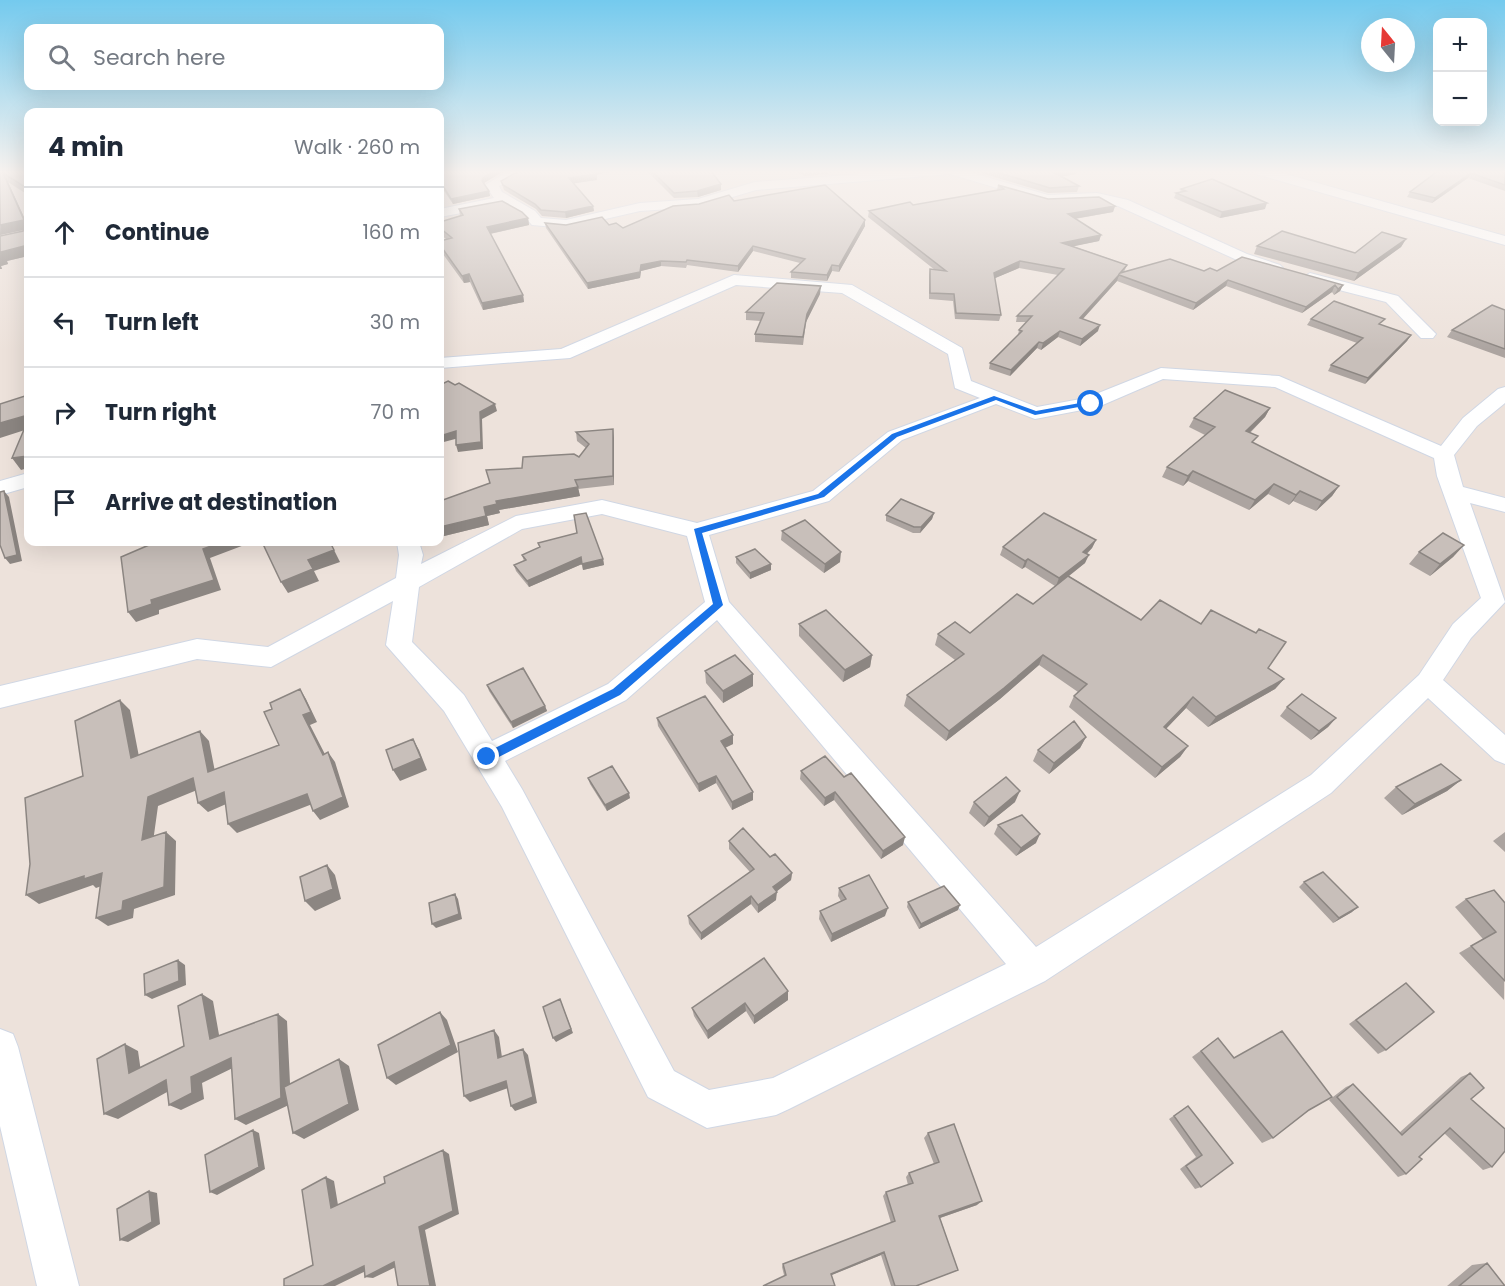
<!DOCTYPE html>
<meta charset="utf-8">
<style>
body{margin:0;font-family:Poppins,sans-serif;background:#f2f2f3;color:#1f2937}
.controls{position:absolute;right:18px;top:18px;display:grid;overflow:hidden;border-radius:12px;box-shadow:0 6px 24px #0002}
.controls button{width:54px;height:54px;display:grid;place-items:center;padding:0;border:0;border-bottom:2px solid #e0e1e3;background:#fff;color:#1f2937;font:30px sans-serif}
.compass{position:absolute;left:1361px;top:18px;width:54px;height:54px;border-radius:50%;background:#fff;box-shadow:0 6px 24px #0002;rotate:342deg}
.stop{position:absolute;width:18px;height:18px;margin:-14px;border:4px solid #1a73e8;border-radius:50%;background:#fff}
.stop.end{background:#1a73e8;border-color:#fff;box-shadow:0 2px 6px #0008}
.list{margin:0;padding:0;list-style:none}
h2{display:flex;justify-content:space-between;align-items:center;height:78px;margin:0;padding:0 24px;font-size:26px}
h2 small{font-size:20px;font-weight:400;color:#747a83}
.list li{display:grid;grid-template-columns:39px 1fr auto;gap:18px;align-items:center;box-sizing:border-box;height:90px;padding:0 24px;border-top:2px solid #e0e1e3}
.list b{display:block;font-size:22px;white-space:nowrap}
.list em{font-size:20px;font-style:normal;color:#747a83}
.icon{flex:none;width:33px;height:33px;fill:none;stroke:currentColor;stroke-width:2;stroke-linecap:round;stroke-linejoin:round}
.map{position:relative;flex:none;width:1505px;height:1286px;overflow:hidden}
.search{position:absolute;background:#fff;box-shadow:0 6px 24px #0002;left:24px;top:24px;width:420px;height:66px;display:flex;align-items:center;gap:15px;box-sizing:border-box;padding:0 21px;border-radius:12px;color:#747a83;font-size:22px}
.panel{position:absolute;background:#fff;box-shadow:0 6px 24px #0002;left:24px;top:108px;width:420px;height:438px;border-radius:12px}
.map>svg:first-child{display:block}
.lines{fill:none;stroke-linecap:round;stroke-linejoin:round}
.street-casing{stroke:#d0d7e4;stroke-width:2}
.street{fill:#fff;fill-rule:evenodd}
.wall{fill:#aca4a0}
.shaded-wall{fill:#8c8682}
.building{fill:#c8bfba;stroke:#8c8682;stroke-width:1.5}
.route{fill:#1a73e8}
</style>
<div class="map">
<svg width="1505" height="1286" viewBox="0 0 1505 1286">
<rect width="100%" height="100%" fill="#ede2db"/>
<g class="lines">
<defs>
<path id="street" d="M509 171H525L499 186 502 192 535 211 541 218 566 220 640 203 698 199 755 182 861 174 860 171H966L1048 195 1097 193 1128 200 1247 254 1280 265 1283 268 1275 273 1237 260 1118 206 1097 201 1047 203 950 174 756 190 699 207 640 211 566 228 532 225 525 217 504 205 440 217V209L494 198 485 185Z
M1255 171H1275L1505 236V245L1256 174Z
M1310 273 1398 296 1436 334 1433 338H1421L1386 302 1304 281 1302 278Z
M734 275 852 285 962 348 971 381 1037 407 1086 398 1161 368 1279 376 1441 446 1463 418 1498 389 1505 387V403L1477 426 1454 455 1463 487 1505 498V512L1470 503 1505 602 1471 638 1443 680 1505 735V764L1495 760 1428 698 1331 793 1045 981 789 1109 776 1115 707 1128 648 1097 502 807 444 711 386 645 393 601 271 667 197 659 0 708V686L197 639 268 647 396 578 399 555 397 542H419L423 555 421 564 516 516 602 500 697 523 813 491 888 432 980 398 955 388 948 354 842 293 736 285 570 358 440 368V358L561 349ZM1163 379 1275 387 1434 458 1437 476 1481 598 1453 624 1419 675 1311 775 1036 947 729 602 709 535 829 501 902 440 996 404 1035 419 1098 407ZM602 514 687 536 705 602 608 684 492 741 464 695 412 642 419 587 522 529ZM717 620 1006 964 773 1078 709 1090 674 1071 522 789 505 761 626 700Z
M28 473V487L0 495V481Z
M0 1029 13 1034 18 1047 79 1286H37L0 1126Z"/>
</defs>
<use href="#street" class="street-casing"/>
<use href="#street" class="street"/>
</g>
<path class="wall" d="M0 171H28V195L8 182 28 226V256L7 261 8 264 1 266 2 269H0V236L23 231V230L0 235Z
M440 171H504L484 183 489 191 490 196 453 204 440 185Z
M519 171H616L597 174V180L573 183 593 206 594 211 566 218 542 216 536 209 504 190 501 181Z
M647 171H711L721 184V190L698 197 674 198Z
M795 171H829V174L804 176Z
M974 171H1077L1076 174 1061 176 1079 186 1077 192 1048 193Z
M1438 171H1505V191L1468 178 1432 203 1407 197 1410 192Z
M998 185 1048 199 1115 206 1113 212 1075 219 1101 235 1099 241 1073 246 1127 265 1124 272 1217 271 1343 285 1340 291 1334 295 1332 292 1302 313 1226 286 1193 310 1117 281 1083 319 1098 331 1080 346 1058 337 1041 350 1037 348 1010 376 989 369 990 363 1018 335 1019 330 1026 322H1016L1017 316 1058 275 1019 268 995 278 1001 315 999 321 955 319 953 301 929 299V275L930 269 935 270 868 217 869 211 913 205 997 190Z
M1181 189 1265 209 1220 218 1174 198 1176 193 1180 192Z
M734 201 865 220V226L839 272 832 271 827 281 791 278V272L800 263 753 251 738 272 687 265 686 268 661 266 641 271 640 278 588 289 546 228 545 223 566 225H609L623 228Z
M459 209 528 218 529 225 490 234 523 295 524 302 483 310 470 282 464 283 440 250V241L446 239 440 234V222L460 216Z
M1406 239 1401 247 1354 281 1254 254 1257 246 1355 253Z
M820 294 806 322 803 345 755 342V334L761 321 746 320V312Z
M1505 310V358L1447 337 1452 330Z
M1311 319 1382 325 1411 335 1407 341 1365 384 1328 371 1331 365 1357 343 1307 325Z
M1270 408 1265 417 1250 433 1254 444 1339 486 1332 496 1316 511 1293 501 1289 505 1268 494 1249 510 1188 481 1183 486 1162 477 1167 467 1205 435 1189 427 1194 418Z
M576 432 614 438V485L578 489 580 496 499 510 500 513 487 516 489 525 440 537 490 483 522 468 579 457 586 448 577 441Z
M934 513 932 519 920 533H913L886 521V515Z
M782 531 840 562 824 573 781 540Z
M1096 540 1092 548 1087 554 1085 563 1069 576 1141 620 1268 668 1284 679 1275 689 1208 727 1186 708 1166 729 1188 746 1180 757 1155 778 1069 707 1074 696 1078 692 1039 665 1000 699 946 741 904 706 907 695 955 660 935 645 938 634 970 633 1033 604 1055 586 1025 567 1022 569 1000 555 1003 547Z
M1464 545 1453 557 1430 576 1409 564 1419 552Z
M522 555 603 559 604 565 583 570 582 564 529 587 516 571 514 565 524 561Z
M736 557 771 570 750 579 736 563Z
M799 624 872 655 870 667 843 682 799 636Z
M705 671 753 686 723 703 706 683Z
M487 685 545 706 547 711 513 728 489 691Z
M1287 707 1336 718 1328 727 1311 740 1280 716Z
M657 718 733 744 725 748 753 800 732 810 716 783 699 792 658 726Z
M1086 737 1080 748 1049 774 1033 761 1038 750Z
M801 771 844 777 903 845 881 859 834 800 824 806 800 779Z
M588 778 630 798 607 811 590 784Z
M1461 780 1447 791 1402 815 1384 798 1396 787Z
M974 802H1015L984 827 969 813Z
M998 825 1036 843 1016 856 994 834Z
M1505 832V852L1493 841Z
M729 841 770 857 792 873 791 880 776 892V900L758 913 751 904 701 940 689 924 688 916 750 872 729 849Z
M1304 882 1352 912 1333 923 1299 887Z
M839 888 885 916 831 942 819 919 820 911 841 901 838 896Z
M1466 899 1505 903 1504 1000 1459 953 1483 939 1455 907Z
M908 902 958 910 919 929 907 907Z
M1406 983 1386 1050 1378 1054 1349 1024Z
M788 1000 754 1024 746 1011 708 1039 694 1016 692 1008Z
M1218 1038 1234 1058 1309 1110 1273 1138 1262 1143 1192 1057Z
M1470 1073 1471 1099 1492 1167 1483 1170 1444 1133 1419 1157 1406 1174 1398 1177 1329 1100 1346 1087 1353 1084 1399 1133 1461 1077Z
M1188 1106 1233 1163 1201 1187 1195 1189 1180 1169 1196 1157 1169 1119Z
M928 1133 977 1205 940 1218 958 1270 917 1286H891L881 1255 832 1275H784L782 1267 783 1264 891 1223 883 1196 886 1192 908 1185 906 1177 909 1173 934 1164 924 1138Z
M1487 1263 1505 1286H1447L1472 1265Z"/>
<path class="shaded-wall" d="M494 171H504L484 183 482 181 483 178Z
M593 171H616L594 175Z
M1065 171H1077L1076 174 1054 178 1055 173Z
M3 173 8 182 28 226V230V229L0 235Z
M1471 173 1468 178 1432 203 1435 198Z
M597 174V180L570 184 569 178Z
M721 184V190L698 197 697 191Z
M489 191 490 196 453 204 451 199Z
M1267 203 1265 209 1220 218 1222 212Z
M593 206 594 211 566 218 565 212Z
M1115 206 1113 212 1067 220 1068 214Z
M528 218 529 225 489 234 487 227Z
M865 220V226L839 272V266Z
M1101 235 1099 241 1061 249 1062 243Z
M1406 239 1401 247 1354 281 1358 273Z
M28 245V256L7 261 8 264 1 266 2 269H0V255L1 252Z
M753 246V251L738 272V266Z
M661 261V266L641 271 640 278 588 289 587 283 641 265Z
M1020 261 1019 268 993 279 994 273Z
M832 265V271L827 281V275Z
M469 274 470 282 464 283 462 276Z
M1119 275 1117 281 1078 324 1080 318Z
M1228 280 1226 286 1193 310 1196 303Z
M1335 285 1332 292 1302 313 1306 307Z
M1343 285 1340 291 1334 295 1338 289Z
M821 286 820 294 806 322 803 345 807 314Z
M523 295 524 302 483 310 482 303Z
M1100 325 1098 331 1080 346 1082 339Z
M1060 331 1058 337 1041 350 1043 343Z
M1411 335 1407 341 1365 384 1368 378Z
M1039 342 1037 348 1010 376 1011 370Z
M495 404 497 411 482 419 483 449 458 452 456 445 480 412Z
M1270 408 1265 417 1241 441 1246 431Z
M28 415V429L0 438V423Z
M613 429 614 438V485L613 476Z
M456 431 459 438 440 443V436Z
M28 456V468L21 470 12 458Z
M1193 471 1188 481 1183 486 1188 476Z
M1274 484 1268 494 1249 510 1255 500Z
M1339 486 1332 496 1316 511 1322 501Z
M578 487 580 496 499 510 496 501Z
M4 491 9 497 22 561 10 564 5 558Z
M1300 491 1293 501 1289 505 1296 495Z
M497 504 500 513 487 516 489 525 440 537V527L484 507Z
M934 513 932 519 920 533 921 527Z
M1096 540 1092 548 1080 560 1083 552Z
M222 542H246L247 544 210 558 221 590 159 610V614L136 622 128 612 151 600 203 549Z
M330 542 340 562 314 571 319 581 288 593 281 582Z
M1464 545 1453 557 1430 576 1440 564Z
M841 552 840 562 824 573 825 564Z
M1089 555 1085 563 1056 586 1059 578Z
M581 557 603 559 604 565 583 570 582 564 529 587 527 581Z
M1028 559 1025 567 1022 569 1025 561Z
M771 564V570L750 579V573Z
M872 655 870 667 843 682 845 670Z
M1043 655 1039 665 1000 699 946 741 949 731Z
M753 674V686L723 703V691Z
M1284 679 1275 689 1208 727 1216 717Z
M300 689 306 699 317 722 310 725 330 764 323 755 303 715Z
M1193 697 1186 708 1157 738 1164 727Z
M120 700 130 710 141 767 131 758Z
M545 706 547 711 513 728 511 722Z
M1336 718 1328 727 1311 740 1319 731Z
M200 731 209 741 217 782 208 772Z
M733 735V744L722 749 721 741Z
M1086 737 1080 748 1049 774 1054 763Z
M413 739 419 750 427 770 400 781 393 770Z
M1188 746 1180 757 1155 778 1162 767Z
M328 752 335 762 349 807 320 820 313 811Z
M716 776V783L699 792 698 784Z
M193 778 202 788 158 806 152 849 142 840 148 797Z
M1461 780 1447 791 1402 815 1415 804Z
M1020 791 1015 802 984 827 989 817Z
M224 792 233 801 208 812 198 803Z
M753 792V800L732 810V802Z
M835 792 834 800 824 806 825 798Z
M629 793 630 798 607 811 605 805Z
M307 794 315 803 237 833 228 824Z
M166 832 176 841 175 895 134 909 133 918 108 926 96 918 123 901Z
M1040 834 1036 843 1016 856 1021 848Z
M905 837 903 845 881 859 883 851Z
M327 865 335 875 341 899 315 911 305 901Z
M102 873 113 882 96 888 93 885 39 904 26 895 84 876Z
M792 873 791 880 772 895 773 887Z
M777 892 776 900 758 913V905Z
M455 894 458 899 462 919 436 928 432 924Z
M751 896V904L701 940V933Z
M960 905 958 910 919 929 921 924Z
M1358 907 1352 912 1333 923 1339 918Z
M888 908 885 916 831 942 832 934Z
M178 960 185 965 186 985 152 999 145 995Z
M788 991V1000L754 1024V1016Z
M202 994 213 1001 221 1046 210 1039Z
M560 999 573 1033 556 1042 553 1038Z
M745 1003 746 1011 708 1039 707 1031Z
M440 1012 447 1020 458 1052 396 1085 387 1078Z
M278 1014 287 1021 291 1104 246 1125 235 1119Z
M494 1030 499 1037 503 1064 498 1058Z
M125 1044 138 1051 142 1079 129 1073Z
M523 1049 528 1055 537 1103 515 1111 511 1106Z
M231 1058 241 1064 202 1083 204 1099 181 1110 169 1105 191 1077Z
M339 1059 349 1066 359 1110 304 1139 293 1133Z
M166 1080 178 1086 118 1119 104 1114Z
M506 1081 511 1087 470 1102 464 1096Z
M253 1130 259 1133 265 1169 217 1195 210 1192Z
M443 1150 449 1154 459 1214 425 1230 436 1286H430L419 1227Z
M326 1177 334 1181 339 1211 331 1208Z
M149 1191 157 1193 160 1224 128 1242 120 1240Z
M982 1201 977 1205 934 1220 939 1216Z
M884 1252 881 1255 829 1276 831 1274Z
M394 1262 402 1264 373 1278 365 1277Z
M364 1266 372 1268 335 1286H323Z"/>
<path class="building" d="M0 171H28V187H25L3 173 24 220 0 225Z
M440 171H494L483 178 482 181 489 191 451 199 440 181Z
M519 171H594L597 174 569 178 593 206 565 212 541 210 535 204 503 185 501 181Z
M652 171H711L721 184 697 191 674 193Z
M993 171H1065L1055 173 1079 186 1050 188Z
M1438 171H1505V185L1471 173 1435 198 1410 192Z
M1212 179 1267 203 1222 212 1176 193 1186 191 1181 189Z
M825 185 865 220 839 266 832 265 827 275 791 272 805 259 753 246 738 266 687 260 686 262 661 261 641 265 640 272 587 283 545 223 566 225 602 217 609 225 616 223 623 228 673 206 699 204 729 195 734 201Z
M998 185 1048 199 1099 197 1115 206 1068 214 1101 235 1062 243 1127 265 1120 273 1170 259 1204 271 1210 268 1217 271 1242 257 1343 285 1338 289 1335 285 1306 307 1228 280 1196 303 1119 275 1080 318 1100 325 1082 339 1060 331 1043 343 1039 342 1011 370 990 363 1022 331 1019 330 1032 316H1017L1064 269 1020 261 994 273 1001 315 956 313 954 294 930 293V269L946 271 869 211 910 202 913 205 1004 189Z
M502 201 522 212 528 218 487 227 523 295 482 303 469 274 462 276 440 245V241L452 238 440 228V222L463 215 459 209Z
M25 221 28 230V245L1 252 2 255H0V236L23 231Z
M1282 231 1355 253 1382 232 1406 239 1358 273 1257 246Z
M777 283 821 286 807 314 803 337 755 334 764 313 746 312Z
M1334 301 1385 319 1379 324 1411 335 1368 378 1331 365 1363 338 1311 319Z
M1492 305 1505 310V349L1452 330Z
M448 381 455 385 459 383 495 404 480 412 481 442 456 445V431L440 436V385Z
M1225 390 1270 408 1246 431 1258 436 1252 442 1339 486 1322 501 1300 491 1296 495 1274 484 1255 500 1193 471 1188 476 1167 467 1215 427 1194 418Z
M28 395V415L0 423V404Z
M28 420V456L12 458Z
M613 429V476L575 480 578 487 496 501 497 504 484 507 486 516 440 527V501L490 483 486 470 522 468 523 457 574 454 579 457 589 444 576 432Z
M4 491 17 555 5 558 0 545V492Z
M901 499 934 513 921 527H914L886 515Z
M586 513 603 559 582 564 581 557 527 581 514 565 526 560 522 555 540 547 538 543 577 533 574 515Z
M1044 513 1096 540 1083 552 1089 555 1059 578 1028 559 1025 561 1003 547Z
M805 520 841 552 825 564 782 531Z
M1443 533 1464 545 1440 564 1419 552Z
M148 542H222L203 549 214 580 151 600 152 604 128 612 121 557 149 545Z
M262 542H330L334 550 308 560 313 569 281 582Z
M755 549 771 564 750 573 736 557Z
M1068 576 1141 620 1160 600 1201 624 1211 610 1256 633 1259 629 1286 642 1268 668 1284 679 1216 717 1193 697 1164 727 1188 746 1162 767 1074 696 1087 684 1043 655 1004 688 949 731 907 695 964 654 938 634 955 622 970 633 1017 594 1033 604Z
M826 610 872 655 845 670 799 624Z
M735 655 753 674 723 691 705 671Z
M523 668 545 706 511 722 487 685Z
M300 689 311 712 303 715 323 755 328 752 343 797 313 811 307 794 228 824 224 792 198 803 193 778 148 797 142 840 166 832 164 887 123 901 122 910 96 918 102 873 84 879V876L26 895 30 864 25 798 83 776 75 721 120 700 131 758 200 731 208 772 279 745 264 712 272 709 270 703Z
M1302 694 1336 718 1319 731 1287 707Z
M705 696 733 735 721 741 753 792 732 802 716 776 698 784 657 718Z
M1074 721 1086 737 1054 763 1038 750Z
M413 739 421 758 393 770 386 750Z
M825 756 844 777 851 773 905 837 883 851 835 792 825 798 801 771Z
M1441 764 1461 780 1415 804 1396 787Z
M612 766 629 793 605 805 588 778Z
M1006 777 1020 791 989 817 974 802Z
M1022 815 1040 834 1021 848 998 825Z
M743 828 770 857 775 854 792 873 773 887 777 892 758 905 751 896 701 933 688 916 754 869 729 841Z
M327 865 333 889 305 901 300 877Z
M1323 872 1358 907 1339 918 1304 882Z
M869 875 888 908 832 934 820 911 846 899 839 888Z
M944 886 960 905 921 924 908 902Z
M1494 890 1505 903V981L1471 946 1496 932 1466 899Z
M455 894 459 914 432 924 429 903Z
M764 958 788 991 754 1016 745 1003 707 1031 692 1008Z
M178 960 179 981 145 995 144 974Z
M1406 983 1434 1012 1386 1050 1356 1020Z
M202 994 210 1039 278 1014 281 1098 235 1119 231 1058 191 1077 192 1093 169 1105 166 1080 104 1114 97 1059 125 1044 129 1073 184 1046 178 1006Z
M560 999 571 1029 553 1038 543 1007Z
M440 1012 451 1045 387 1078 378 1045Z
M494 1030 498 1058 523 1049 533 1097 511 1106 506 1081 464 1096 458 1043Z
M1282 1031 1332 1097 1309 1110 1273 1138 1201 1051 1218 1038 1234 1058Z
M339 1059 349 1104 293 1133 284 1087Z
M1470 1073 1484 1088 1471 1099 1505 1129V1151L1492 1167 1450 1128 1419 1157 1422 1159 1406 1174 1337 1097 1353 1084 1402 1135Z
M1188 1106 1233 1163 1201 1187 1186 1166 1202 1155 1174 1116Z
M954 1124 982 1201 939 1216 958 1270 916 1286H895L884 1252 831 1274 835 1286H763L786 1275 783 1264 895 1221 886 1192 913 1183 909 1173 939 1162 928 1133Z
M253 1130 259 1167 210 1192 205 1155Z
M443 1150 453 1211 419 1227 430 1286H398L394 1262 365 1277 364 1266 323 1286H284V1279L313 1265 302 1190 326 1177 331 1208 385 1183 384 1177Z
M149 1191 152 1222 120 1240 117 1209Z
M1487 1263 1505 1286H1459Z"/>
<linearGradient id="sky" x2="0" y2="1"><stop stop-color="#74caee"/><stop offset="0.49" stop-color="#f7f2ef"/><stop offset="1" stop-color="#f7f2ef" stop-opacity="0"/></linearGradient>
<rect width="1505" height="351" fill="url(#sky)"/>
<path class="route" d="M994 396 1036 411 1091 401 1095 404 1035 415 996 400 897 437 824 497 702 533 723 605 721 607 620 695 491 761H483V754L613 689 713 604 694 529 818 494 892 434Z"/>
</svg>
<div class="controls">
<button>+</button>
<button>−</button>
</div>
<svg class="compass" viewBox="-18 -18 36 36"><path d="M0-13l5 13h-10z" fill="#e53935"/><path d="M0 13l5-13h-10z" fill="#747a83"/></svg>
<div class="stop" style="left:1091px;top:404px"></div>
<div class="stop end" style="left:487px;top:757px"></div>
<div class="search"><svg class="icon" aria-label="search" viewBox="0 0 24 24"><circle cx="10" cy="10" r="6"/><path d="M15 15l6 6"/></svg>Search here</div>
<section class="panel">
<h2>4 min<small>Walk · 260 m</small></h2>
<ul class="list">
<li><svg class="icon" aria-label="ahead" viewBox="0 0 24 24"><path d="M12 20V5M6 11l6-6 6 6"/></svg><div><b>Continue</b></div><em>160 m</em></li>
<li><svg class="icon" aria-label="left" viewBox="0 0 24 24"><path d="M17 20v-9H6M10 6l-5 5 5 5"/></svg><div><b>Turn left</b></div><em>30 m</em></li>
<li><svg class="icon" aria-label="right" viewBox="0 0 24 24"><path d="M7 20v-9h11M14 6l5 5-5 5"/></svg><div><b>Turn right</b></div><em>70 m</em></li>
<li><svg class="icon" aria-label="arrive" viewBox="0 0 24 24"><path d="M6 21V4h12l-3 4 3 4H6"/></svg><div><b>Arrive at destination</b></div></li>
</ul>
</section>
</div>
